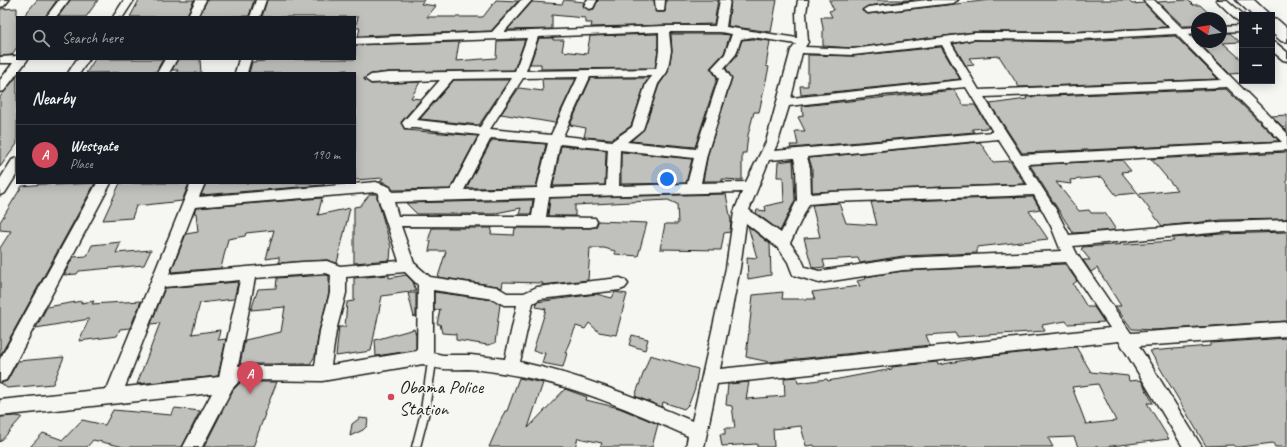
<!DOCTYPE html>
<meta charset="utf-8">
<style>
body{margin:0;font-family:Caveat,sans-serif;background:#20242c;color:#f1f3f6}
.controls{position:absolute;right:12px;top:12px;display:grid;overflow:hidden;border-radius:0px;box-shadow:0 2px 10px #0003}
.controls button{width:36px;height:36px;display:grid;place-items:center;padding:0;border:0;border-bottom:1px solid #363941;background:#171b24;color:#f1f3f6;font:20px sans-serif}
.compass{position:absolute;left:1191px;top:12px;width:36px;height:36px;border-radius:50%;background:#171b24;box-shadow:0 2px 10px #0003;rotate:282deg}
.you{position:absolute;left:667px;top:179px;width:14px;height:14px;margin:-10px;border:3px solid #fff;border-radius:50%;background:#1a73e8;box-shadow:0 0 0 6px #1a73e833}
.badge{display:grid;place-items:center;width:26px;height:26px;border-radius:50%;background:#d1495b;color:#fff;font-size:13px;font-weight:700}
.pin{position:absolute;translate:-50% -33px;filter:drop-shadow(0 1px 2px #0008)}
.pin::after{content:'';position:absolute;top:21px;width:14px;height:12px;background:inherit;clip-path:polygon(0 0,100% 0,50% 100%)}
.list{margin:0;padding:0;list-style:none}
h2{display:flex;justify-content:space-between;align-items:center;height:52px;margin:0;padding:0 16px;font-size:17px}
h2 small{font-size:13px;font-weight:400;color:#9ea1a6}
.list li{display:grid;grid-template-columns:26px 1fr auto;gap:12px;align-items:center;box-sizing:border-box;height:60px;padding:0 16px;border-top:1px solid #363941}
.list b{display:block;font-size:15px;white-space:nowrap}
.list p{margin:0;font-size:13px;white-space:nowrap;color:#9ea1a6}
.list em{font-size:13px;font-style:normal;color:#9ea1a6}
.icon{flex:none;width:22px;height:22px;fill:none;stroke:currentColor;stroke-width:2;stroke-linecap:round;stroke-linejoin:round}
.map{position:relative;flex:none;width:1287px;height:447px;overflow:hidden}
.search{position:absolute;background:#171b24;box-shadow:0 2px 10px #0003;left:16px;top:16px;width:340px;height:44px;display:flex;align-items:center;gap:10px;box-sizing:border-box;padding:0 14px;border-radius:0px;color:#9ea1a6;font-size:15px}
.panel{position:absolute;background:#171b24;box-shadow:0 2px 10px #0003;left:16px;top:72px;width:340px;height:112px;border-radius:0px}
.map>svg:first-child{display:block}
.building{fill:#c0c0bd;stroke:#1c1c1c;fill-rule:evenodd}
.lines{fill:none;stroke-linecap:round;stroke-linejoin:round}
.service-casing{stroke:#1c1c1c;stroke-width:3}
.minor-casing{stroke:#1c1c1c;stroke-width:3}
.trunk-casing{stroke:#1c1c1c;stroke-width:3}
.service{fill:#f6f6f2;fill-rule:evenodd}
.minor{fill:#f6f6f2;fill-rule:evenodd}
.trunk{fill:#f6f6f2;fill-rule:evenodd}
.poi-dot{fill:#d1495b;stroke:#f6f6f2;stroke-width:1.5}
.labels{text-anchor:middle;stroke-width:3;stroke-linejoin:round;paint-order:stroke}
.near-poi-label{font-size:19px;fill:#1c1c1c;stroke:#f6f6f2;text-anchor:start}
</style>
<div class="map">
<svg width="1287" height="447" viewBox="0 0 1287 447">
<rect width="100%" height="100%" fill="#f6f6f2"/>
<filter id="ink" filterUnits="userSpaceOnUse"><feTurbulence type="fractalNoise" baseFrequency=".025" numOctaves="2"/><feDisplacementMap in="SourceGraphic" scale="8" xChannelSelector="R" yChannelSelector="G"/><feConvolveMatrix kernelMatrix="1 2 1 2 8 2 1 2 1" color-interpolation-filters="sRGB"/></filter>
<g filter="url(#ink)">
<path class="building" d="M37 0H57L45 17H23Z
M70 0H98L86 17H58Z
M139 0H194L186 17H130Z
M207 0H254L249 16 199 17Z
M267 0H424L421 4 436 6 427 17H483L496 0 518 1 491 31 358 36 360 28H355L358 17H262Z
M564 0 584 2 583 6 589 10 594 9 598 0H654L656 12H665L666 0H718L714 24 591 27 592 23H585V18L552 15V29L507 30 532 2 562 4Z
M731 0H777L771 32 728 26Z
M829 0H914L868 6 862 11 868 14 991 0H1128L1132 4 1144 3 1167 27 1066 32H974L853 48 823 46V28L821 17H832L829 11 834 10Z
M1188 0 1193 5H1200L1214 18H1197V26H1183L1158 2Z
M17 8V47L12 55 0 56V9Z
M1221 33H1230L1240 42 1223 43 1242 60V73L1230 74 1198 42H1221Z
M658 34V51L655 68 541 69V64H530L539 38H553V40H564L562 51 587 54 590 36Z
M671 34H720L730 35 724 53 710 68 717 78 695 147 631 141 644 129 659 85 668 72 672 51Z
M1175 36 1218 79 1019 87 999 56 969 58 974 65 966 66 953 44 974 40 1066 42Z
M753 39 770 41 766 66 769 67 759 112H754L748 135 746 153H742V180L722 179 723 181H703L708 154 732 78 726 68 737 55 742 40Z
M525 40 514 70 388 72 371 74 364 79 371 84 420 82 411 98 421 99 401 122 405 130 478 136 450 189 393 190 390 186 382 181 383 183 380 182 383 178 355 180V73H349L347 70 318 73H249L252 62 266 61 267 59H355V45L459 42 456 61 496 58 497 41Z
M941 47 960 79 801 95 800 86H808V55L853 56Z
M95 59H163L156 72 86 73Z
M178 59H200L201 73H176L178 70H172Z
M17 76V144L0 167V97Z
M591 78H649L645 84 631 126 612 139 584 137 586 128 570 125Z
M542 79H576L555 123 501 114 519 88 543 91Z
M454 80H509L479 125 420 119Z
M1226 89 1279 141 1022 153 990 104 1027 99 1026 97Z
M954 90 963 105H975L989 128 972 129 974 132 791 148 790 145H798L795 131H805L798 117 803 116 802 106Z
M1287 115V131L1272 116Z
M492 140 546 144 536 187 466 188Z
M980 142 993 162 1010 161 1025 184 812 192V168L809 158Z
M561 146 606 150 605 185 553 186Z
M621 152 692 159 686 183 621 184Z
M1287 152V219L1222 220 1162 226 1138 194 1177 190 1151 159Z
M793 160 795 200 780 231 756 213 757 210 766 211 765 206 784 202 783 177H777L778 162Z
M1122 160 1131 171 1121 172 1138 193 1116 195 1102 177 1070 180 1071 184 1056 182 1079 211 1089 210 1091 213H1105L1116 230 1073 233 1030 165Z
M56 183 55 185 95 183 0 356V248L11 231 0 230V222L22 186Z
M120 183H189L182 201 136 206 132 218 103 220Z
M206 183H324V185L201 195Z
M370 194H377V197L391 247 390 260 354 263V207L360 206Z
M726 194 731 221 730 232 724 233 721 250 660 249 665 224H678L677 204 668 200 575 205V216H548L550 198Z
M1033 197 1040 209 1029 211 1048 239 977 247V253L903 256 860 263 858 258 823 260 825 267 815 268 812 267 804 238 820 237 812 205 839 203 846 223 877 225 871 202Z
M322 198 318 215 350 208 337 263 327 260 279 263V257L266 259 274 230 246 233 245 236 228 239 221 268 171 272 186 234 198 232 196 213H194L196 208Z
M533 200 531 214H519L521 208 496 213 495 214H417L406 203Z
M598 221 647 223 638 256 615 254V251L604 248H590L588 280 542 285 543 283 503 282 502 288 497 286 438 277 446 251H429L431 241H428L432 228H492L491 234 514 235 515 228H590L596 227Z
M748 226 770 244 771 275 748 279 747 257 757 258Z
M1287 232V321L1155 330 1132 329 1115 306H1121L1097 268 1091 272 1083 260H1090L1081 249 1083 248 1082 247 1174 241 1172 238 1222 234Z
M121 242 116 253 151 250 144 265 79 271 77 274 64 275 73 257 87 256 92 245Z
M1065 264 1077 281 1073 284 1087 307H1094L1104 322 1068 324 1066 321 1042 325 1045 331 957 337 955 333 926 335 930 345 769 362 746 357 753 295 783 292 782 299H815L812 292 860 286 857 281 866 279 865 277 903 271Z
M326 275 329 276V293L319 331 315 356 310 364H240L245 340 281 332 285 307 251 310 258 289 276 288 277 278Z
M389 275V278L406 275 413 282 416 291 382 296 371 351 336 356 339 327H345L347 302 354 301V278Z
M238 282 234 299 200 303 192 334 220 330 218 340 226 339 218 376 137 384 160 323 151 324 165 288Z
M434 292 493 300 500 304 495 343 488 345 456 340V334L442 333 440 324H437L440 309 434 311Z
M615 292 627 294 616 335 599 332 589 323 585 329 576 326 565 353H567L563 367 542 363 545 353 533 351 546 309 536 307 537 302 596 294 612 298Z
M408 293H416V316L414 317Z
M82 301 81 303 94 301 92 304 141 301 130 328 120 329 117 336 79 341 89 319 36 328 47 307Z
M414 329 416 335V350L376 356 375 340Z
M632 335 648 339 645 350 629 345Z
M1287 338V447H1275L1273 443 1240 447H1235L1233 445 1206 446 1150 351 1210 346V343Z
M1076 347 1091 372 1128 376 1129 381 1141 380 1153 403H1147L1169 439 1104 447H1078L1074 437 1048 438 1053 447H815L814 445 806 446 801 426 773 429 774 447H757V444L722 446 720 434H725V428H735L732 406 726 405 728 384 749 382 746 399 785 396 784 378 797 377 798 383 827 379 828 381 892 369V367L937 362 938 365 982 357ZM1098 384 1116 421 1086 424 1072 387Z
M650 355 698 369 695 388 689 404 684 409 663 402 662 407 635 396Z
M64 357 53 384 7 388 1 383 7 381 18 361Z
M519 378 543 383 528 428 565 389 587 397 586 400 619 408 658 424 652 447H600L602 443 578 438 575 447H489L505 411H507Z
M241 382H277L264 414H265L253 447H204L233 390Z
M175 408 200 411 182 447H124L93 440 87 447H30L43 433 63 440 82 420 105 425 113 410 171 415Z
M16 416 22 417 0 442V417Z
M360 418 368 419 367 426 363 430 350 436 352 424Z"/>
<g class="lines">
<defs>
<path id="service" d="M432 358 435 359 436 362 428 416 420 447H412L420 416 428 362 429 359Z"/>
<path id="minor" d="M0 0H9L4 6 0 7Z
M59 0H69L56 17H46Z
M124 0H134L123 17H113Z
M196 0H206L197 17H187Z
M256 0H266L260 17H250Z
M521 0H532L504 32 664 26H715L720 0H730L726 27 797 38 796 13 798 0H808L806 13 808 42 805 47 853 49 974 33H1066L1170 28 1143 0H1154L1182 28 1197 27V33L1188 34 1287 133V150L1027 164 1055 208 1069 235 1222 222 1287 220V230L1222 232 1073 246 1077 254 1131 333 1287 322V336L1139 346 1202 447H1183L1119 341 717 384 704 447H686L688 436C634 412 579 387 519 376 503 373 485 370 468 369 452 369 439 371 423 364L322 381 240 380 232 389 202 447H183L212 393 0 416V400L107 389 191 183H205L199 197 376 182 390 187 392 192 451 190 480 135 415 128H405L402 123 440 80 371 83 365 79 371 75 388 73 515 71 527 38 355 44V38L492 32ZM659 32V51L656 69 526 71 538 37ZM669 32H720L732 34 725 54 712 68 719 78 696 149 627 142 643 129 658 84 667 72 671 51ZM1176 34 1221 80 979 90 951 43 974 39 1066 40ZM753 37 796 44 791 50 766 142 746 182 701 183 707 154 731 78 724 68 736 54 741 39ZM942 45 962 80 791 98 802 53 853 55ZM652 76 646 84 632 127 612 141 563 136 590 77ZM578 77 551 135 490 129 523 78ZM512 78 480 127 417 120 453 79ZM966 87 993 132 774 151 778 142 789 106 882 95ZM1227 87 1282 142 1021 155 984 97ZM491 138 548 143 537 188 464 190ZM998 139 1028 185 831 192 811 194 810 168 807 157ZM560 144 608 149 606 186 551 188ZM620 150 694 158 687 184 619 186ZM794 158 796 168 797 200 781 233 749 210 769 160ZM376 192 379 193 378 197 399 261 340 266 327 261 302 262 169 274 195 207ZM742 192 734 212 726 268 692 421C636 397 580 375 520 362L533 303 540 299 620 290 625 288 628 284 625 280 620 278 537 287 524 293H507L497 287 430 277 414 263 401 226 590 227 595 226 597 222 595 218 546 217 549 197ZM1034 195 1051 226 1061 251 903 258 819 271 805 267 801 258 790 243 809 204 831 202ZM535 198 532 216H398L394 202ZM746 223 779 249 788 262 793 275 819 283 903 270 1066 262 1110 328 720 369 740 268ZM405 272 418 285 417 351 331 365 336 331 346 293V277ZM326 273 331 275 330 293 320 331 315 366H238L255 278ZM240 280 219 377 125 387 164 287ZM433 290 493 299 504 305H517L505 359 471 355H443L433 353Z
M587 0H597L593 8 589 9 584 6Z
M655 0H665L664 11H656Z
M927 0H958L953 3 868 13 863 10 868 7Z
M1216 0H1227L1244 15H1242V22L1238 21Z
M1242 25V31L1221 32V26Z
M1272 42 1276 43 1287 52V61L1283 60 1272 51Z
M17 56V59H28L4 91 0 92V80L13 63H0V57Z
M77 59H89L80 73H68Z
M165 59H177L169 73H157Z
M239 59H251L247 73H235Z
M17 158V174L5 193 0 195V179L12 160Z
M97 183H111L6 380 0 382V359Z"/>
<path id="trunk" d="M1236 0H1254L1270 15H1252Z
M1272 19 1278 20 1287 28V42L1281 41 1272 33Z"/>
</defs>
<use href="#service" class="service-casing"/>
<use href="#minor" class="minor-casing"/>
<use href="#trunk" class="trunk-casing"/>
<use href="#service" class="service"/>
<use href="#minor" class="minor"/>
<use href="#trunk" class="trunk"/>
</g>
</g>
<circle class="poi-dot" cx="391" cy="397" r="4"/>
<g class="labels">
<g class="near-poi-label">
<text x="399" y="393">Obama Police<tspan x="399" dy="22">Station</tspan></text>
</g>
</g>
</svg>
<div class="controls">
<button>+</button>
<button>−</button>
</div>
<svg class="compass" viewBox="-18 -18 36 36"><path d="M0-13l5 13h-10z" fill="#e53935"/><path d="M0 13l5-13h-10z" fill="#9ea1a6"/></svg>
<div class="you"></div>
<div class="pin badge" style="left:250px;top:394px">A</div>
<div class="search"><svg class="icon" aria-label="search" viewBox="0 0 24 24"><circle cx="10" cy="10" r="6"/><path d="M15 15l6 6"/></svg>Search here</div>
<section class="panel">
<h2>Nearby<small></small></h2>
<ul class="list">
<li><span class="badge">A</span><div><b>Westgate</b><p>Place</p></div><em>190 m</em></li>
</ul>
</section>
</div>
